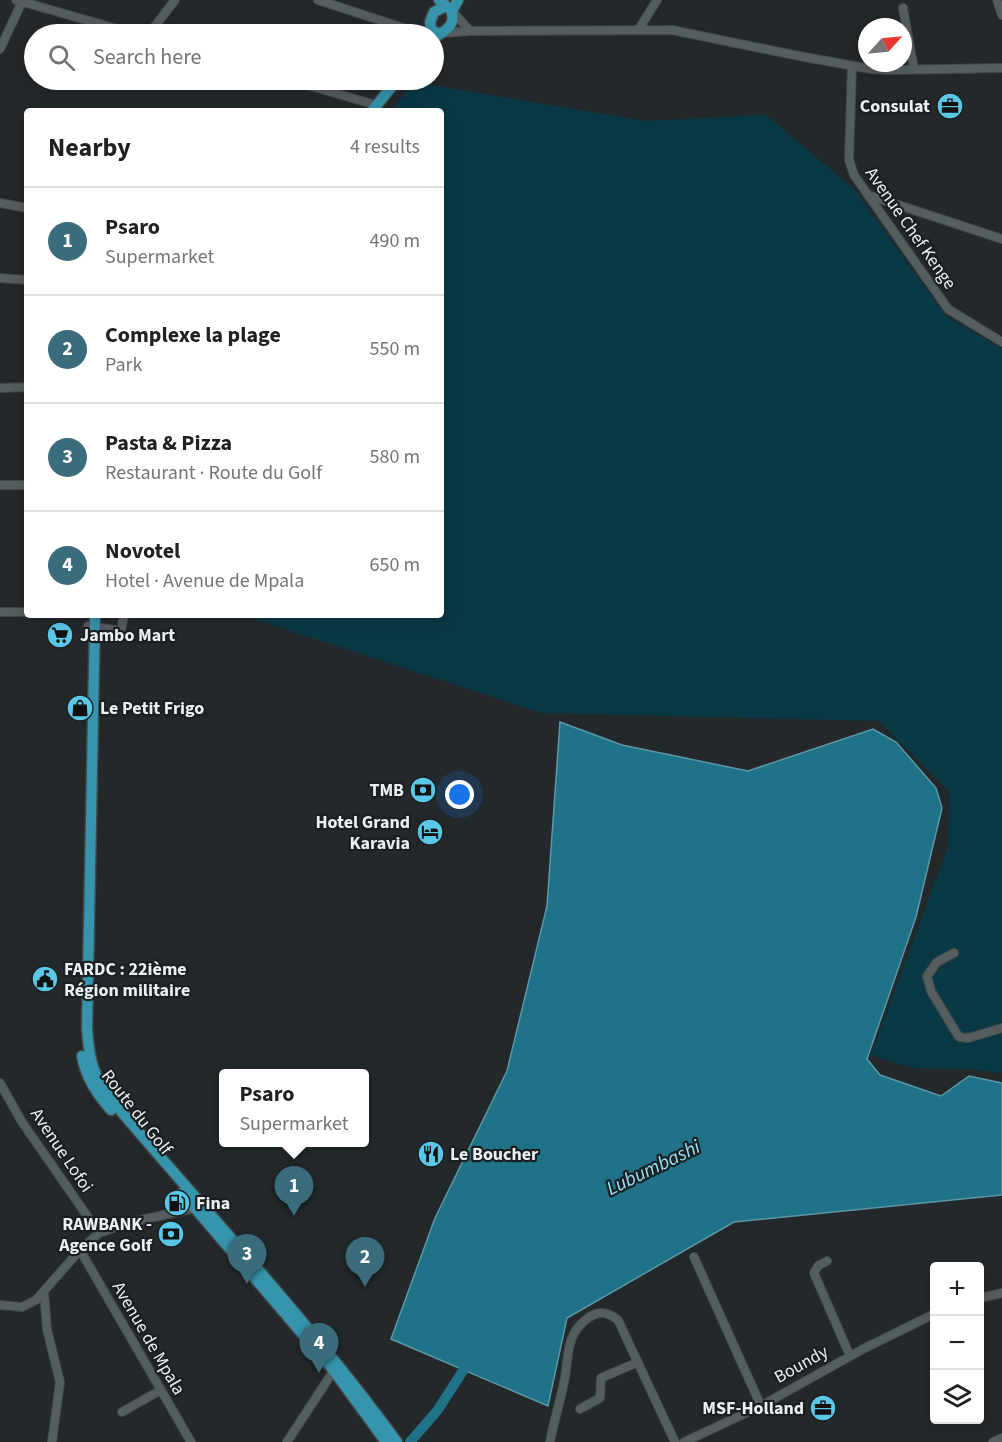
<!DOCTYPE html>
<meta charset="utf-8">
<style>
body{margin:0;font-family:"Source Sans 3",sans-serif;background:#f2f2f2;color:#202124}
.controls{position:absolute;right:18px;bottom:18px;display:grid;overflow:hidden;border-radius:6px;box-shadow:0 3px 15px #0003}
.controls button{width:54px;height:54px;display:grid;place-items:center;padding:0;border:0;border-bottom:2px solid #e0e0e0;background:#fff;color:#202124;font:30px sans-serif}
.compass{position:absolute;left:858px;top:18px;width:54px;height:54px;border-radius:50%;background:#fff;box-shadow:0 3px 15px #0003;rotate:63deg}
.you{position:absolute;left:460px;top:795px;width:21px;height:21px;margin:-15px;border:4px solid #fff;border-radius:50%;background:#1a73e8;box-shadow:0 0 0 9px #1a73e833}
.badge{display:grid;place-items:center;width:39px;height:39px;border-radius:50%;background:#3b6c7c;color:#fff;font-size:20px;font-weight:700}
.pin{position:absolute;translate:-50% -50px;filter:drop-shadow(0 2px 3px #0008)}
.pin::after{content:'';position:absolute;top:32px;width:21px;height:18px;background:inherit;clip-path:polygon(0 0,100% 0,50% 100%)}
.popup{position:absolute;left:219px;top:1069px;width:150px;height:78px;box-sizing:border-box;display:grid;place-content:center;border-radius:6px;background:#fff;filter:drop-shadow(0 2px 4px #0005);font-size:20px;white-space:nowrap;color:#757577}
.popup b{font-size:22px;color:#202124}
.popup::after{content:'';position:absolute;left:50%;top:100%;margin-left:-12px;border:12px solid transparent;border-top-color:#fff}
.list{margin:0;padding:0;list-style:none}
h2{display:flex;justify-content:space-between;align-items:center;height:78px;margin:0;padding:0 24px;font-size:26px}
h2 small{font-size:20px;font-weight:400;color:#757577}
.list li{display:grid;grid-template-columns:39px 1fr auto;gap:18px;align-items:center;box-sizing:border-box;height:108px;padding:0 24px;border-top:2px solid #e0e0e0}
.list b{display:block;font-size:22px;white-space:nowrap}
.list p{margin:0;font-size:20px;white-space:nowrap;color:#757577}
.list em{font-size:20px;font-style:normal;color:#757577}
.icon{flex:none;width:33px;height:33px;fill:none;stroke:currentColor;stroke-width:2;stroke-linecap:round;stroke-linejoin:round}
.map{position:relative;flex:none;width:1002px;height:1442px;overflow:hidden}
.search{position:absolute;background:#fff;box-shadow:0 3px 15px #0003;left:24px;top:24px;width:420px;height:66px;display:flex;align-items:center;gap:15px;box-sizing:border-box;padding:0 21px;border-radius:33px;color:#757577;font-size:22px}
.panel{position:absolute;background:#fff;box-shadow:0 3px 15px #0003;left:24px;top:108px;width:420px;height:510px;border-radius:6px}
.map>svg:first-child{display:block}
.green{fill:#0a3946}
.water{fill:#1f7288;stroke:#5c98a7;stroke-width:1.5}
.lines{fill:none;stroke-linecap:round;stroke-linejoin:round}
.river{stroke:#1f7288;stroke-width:10}
.minor-casing{stroke:#424749;stroke-width:10}
.major-casing{stroke:#424749;stroke-width:13}
.minor{stroke:#565d5f;stroke-width:8}
.major{stroke:#3695ac;stroke-width:10}
.labels{text-anchor:middle;stroke-width:4.5;stroke-linejoin:round;paint-order:stroke}
.poi-label{font-size:18px;font-weight:bold;fill:#ebeff0;stroke:#1a1f21;text-anchor:end}
.street-label{font-size:18px;fill:#ebeff0;stroke:#1a1f21}
.water-label{font-size:20px;font-style:italic;fill:#96e0f8;stroke:#1a1f21}
</style>
<div class="map">
<svg width="1002" height="1442" viewBox="0 0 1002 1442">
<rect width="100%" height="100%" fill="#23292b"/>
<path class="green" d="M413 82 645 121 766 115 854 189 946 316 1002 349V1073L969 1069 912 1068 871 1055 948 847 949 791 879 721 542 713 242 615H441V111H391Z"/>
<path class="water" d="M560 722 622 745 748 771 873 729 896 742 936 788 942 808 916 917 867 1059 880 1075 941 1096 969 1076 1002 1083V1195L734 1222 567 1318 548 1406 391 1339 435 1218 507 1071 547 906Z"/>
<g class="lines">
<path class="river" d="M410 1442 437 1411 470 1360"/>
<defs>
<path id="minor" d="M16 0 135 34
M318 0 422 34
M997 0 1002 15
M903 8 914 70
M453 12 470 31
M639 29 657 0
M443 33 470 31 672 30 799 56 871 69 888 70 1002 68
M149 34 175 0
M352 34H353
M0 49 22 2
M852 66 849 160 854 175 948 309 1002 342
M290 80 376 105
M868 195 1002 239
M0 203 27 208
M0 278 27 280
M0 388 27 387
M0 485H27
M0 612H27
M88 626 121 631 124 615
M954 953 937 962 927 976 931 991 957 1034 959 1037 968 1038 1002 1028
M0 1083 22 1122 99 1233
M80 1250 191 1442
M694 1257 761 1406
M827 1261 818 1266 814 1273 850 1356
M44 1293 47 1329 60 1382 52 1442
M980 1298 1002 1293
M0 1305 22 1307 36 1300 80 1250 99 1233 128 1223 190 1209 197 1204
M580 1409 600 1398 601 1378 638 1362
M122 1412 161 1390
M287 1442 336 1367
M550 1442C554 1420 561 1399 565 1377 569 1353 566 1334 588 1318 599 1310 608 1312 618 1320L675 1442
M684 1442 761 1406 863 1349 934 1314
M993 1442 1002 1438"/>
<path id="major" d="M452 11 458 0
M440 34 431 30 430 22 434 12 446 6
M434 38C445 30 457 26 451 10L439 0
M372 111 397 80
M95 615 87 1028C89 1060 93 1077 114 1103 209 1215 310 1323 397 1442
M82 1056C86 1078 97 1094 111 1110
M182 1193 334 1371 386 1442"/>
</defs>
<use href="#minor" class="minor-casing"/>
<use href="#major" class="major-casing"/>
<use href="#minor" class="minor"/>
<use href="#major" class="major"/>
</g>
<defs>
<symbol id="office-disc" viewBox="-11 -11 22 22"><circle r="9.5" fill="#5bc7e7" stroke="#1a1f21"/><path d="M-6-3h4V-5.5h4V-3h4V5H-6ZM-1-4.5V-3h2v-1.5ZM-6 0V1H6V0Z" fill="#111"/></symbol>
<symbol id="supermarket-disc" viewBox="-11 -11 22 22"><circle r="9.5" fill="#5bc7e7" stroke="#1a1f21"/><path d="M-6-5.5h2.5l.6 2H6L4.5 2H-2.5L-4.4-4H-6ZM-1.5 3.2a1.3 1.3 0 1 0 .1 0ZM3 3.2a1.3 1.3 0 1 0 .1 0Z" fill="#111"/></symbol>
<symbol id="shop-disc" viewBox="-11 -11 22 22"><circle r="9.5" fill="#5bc7e7" stroke="#1a1f21"/><path d="M-5-2.5h2.3a2.7 3.5 0 0 1 5.4 0H5L5.5 6h-11ZM-1.5-2.5h3a1.5 2.3 0 0 0-3 0Z" fill="#111"/></symbol>
<symbol id="bank-disc" viewBox="-11 -11 22 22"><circle r="9.5" fill="#5bc7e7" stroke="#1a1f21"/><path d="M-6-4H6V4H-6ZM0-2.3a2.3 2.3 0 1 0 0 4.6a2.3 2.3 0 1 0 0-4.6Z" fill="#111"/></symbol>
<symbol id="hotel-disc" viewBox="-11 -11 22 22"><circle r="9.5" fill="#5bc7e7" stroke="#1a1f21"/><path d="M-6-4.5h1.5V1H6V5H4.5V3h-9V5H-6ZM-4 0a1.8 1.8 0 1 1 3.6 0ZM.5 0V-2.5h3Q6-2.5 6 0Z" fill="#111"/></symbol>
<symbol id="civic-disc" viewBox="-11 -11 22 22"><circle r="9.5" fill="#5bc7e7" stroke="#1a1f21"/><path d="M-.6-6.5H3V-4.5H.6V-3L4-1V1h2V6H-6V1h2V-1L-.6-3ZM-1.2 2.5V6h2.4V2.5Z" fill="#111"/></symbol>
<symbol id="restaurant-disc" viewBox="-11 -11 22 22"><circle r="9.5" fill="#5bc7e7" stroke="#1a1f21"/><path d="M-5-6h1v4h1v-4h1v4h1v-4h1v5L-1.5 .5V6h-2V.5L-5-1ZM5-6V6H3V1.5H1.5Q1.5-4 5-6Z" fill="#111"/></symbol>
<symbol id="fuel-disc" viewBox="-11 -11 22 22"><circle r="9.5" fill="#5bc7e7" stroke="#1a1f21"/><path d="M-5.5-6h7V0h2V4h1.3V-2.5L3-4.5l.8-.8L6-3V5H2.5V1h-1V6h-7ZM-4.2-4.7v3.2H.2V-4.7Z" fill="#111"/></symbol>
</defs>
<g fill-rule="evenodd">
<use href="#office-disc" x="935" y="91" width="30" height="30"/>
<use href="#supermarket-disc" x="45" y="620" width="30" height="30"/>
<use href="#shop-disc" x="65" y="693" width="30" height="30"/>
<use href="#bank-disc" x="408" y="775" width="30" height="30"/>
<use href="#hotel-disc" x="415" y="817" width="30" height="30"/>
<use href="#civic-disc" x="30" y="964" width="30" height="30"/>
<use href="#restaurant-disc" x="416" y="1139" width="30" height="30"/>
<use href="#fuel-disc" x="162" y="1188" width="30" height="30"/>
<use href="#bank-disc" x="156" y="1219" width="30" height="30"/>
<use href="#office-disc" x="808" y="1393" width="30" height="30"/>
</g>
<g class="labels">
<g class="poi-label">
<text x="930" y="112">Consulat</text>
<text x="80" y="641" text-anchor="start">Jambo Mart</text>
<text x="100" y="714" text-anchor="start">Le Petit Frigo</text>
<text x="404" y="796">TMB</text>
<text x="410" y="828">Hotel Grand<tspan x="410" dy="21">Karavia</tspan></text>
<text x="64" y="975" text-anchor="start">FARDC : 22ième<tspan x="64" dy="21">Région militaire</tspan></text>
<text x="450" y="1160" text-anchor="start">Le Boucher</text>
<text x="196" y="1209" text-anchor="start">Fina</text>
<text x="152" y="1230">RAWBANK -<tspan x="152" dy="21">Agence Golf</tspan></text>
<text x="804" y="1414">MSF-Holland</text>
</g>
<g class="street-label">
<text transform="translate(911 228) rotate(55)" y="6">Avenue Chef Kenge</text>
<text transform="translate(137 1112) rotate(52)" y="6">Route du Golf</text>
<text transform="translate(62 1150) rotate(56)" y="6">Avenue Lofoi</text>
<text transform="translate(149 1338) rotate(60)" y="6">Avenue de Mpala</text>
<text transform="translate(801 1364) rotate(-29)" y="6">Boundy</text>
</g>
<g class="water-label">
<text transform="translate(653 1167) rotate(-26)" y="7">Lubumbashi</text>
</g>
</g>
</svg>
<div class="controls">
<button>+</button>
<button>−</button>
<button><svg class="icon" aria-label="layers" viewBox="0 0 24 24"><path d="M12 4l9 5-9 5-9-5zM3 14l9 5 9-5"/></svg></button>
</div>
<svg class="compass" viewBox="-18 -18 36 36"><path d="M0-13l5 13h-10z" fill="#e53935"/><path d="M0 13l5-13h-10z" fill="#757577"/></svg>
<div class="you"></div>
<div class="pin badge" style="left:294px;top:1216px">1</div>
<div class="popup"><b>Psaro</b>Supermarket</div>
<div class="pin badge" style="left:365px;top:1287px">2</div>
<div class="pin badge" style="left:247px;top:1284px">3</div>
<div class="pin badge" style="left:319px;top:1373px">4</div>
<div class="search"><svg class="icon" aria-label="search" viewBox="0 0 24 24"><circle cx="10" cy="10" r="6"/><path d="M15 15l6 6"/></svg>Search here</div>
<section class="panel">
<h2>Nearby<small>4 results</small></h2>
<ul class="list">
<li><span class="badge">1</span><div><b>Psaro</b><p>Supermarket</p></div><em>490 m</em></li>
<li><span class="badge">2</span><div><b>Complexe la plage</b><p>Park</p></div><em>550 m</em></li>
<li><span class="badge">3</span><div><b>Pasta &amp; Pizza</b><p>Restaurant · Route du Golf</p></div><em>580 m</em></li>
<li><span class="badge">4</span><div><b>Novotel</b><p>Hotel · Avenue de Mpala</p></div><em>650 m</em></li>
</ul>
</section>
</div>
